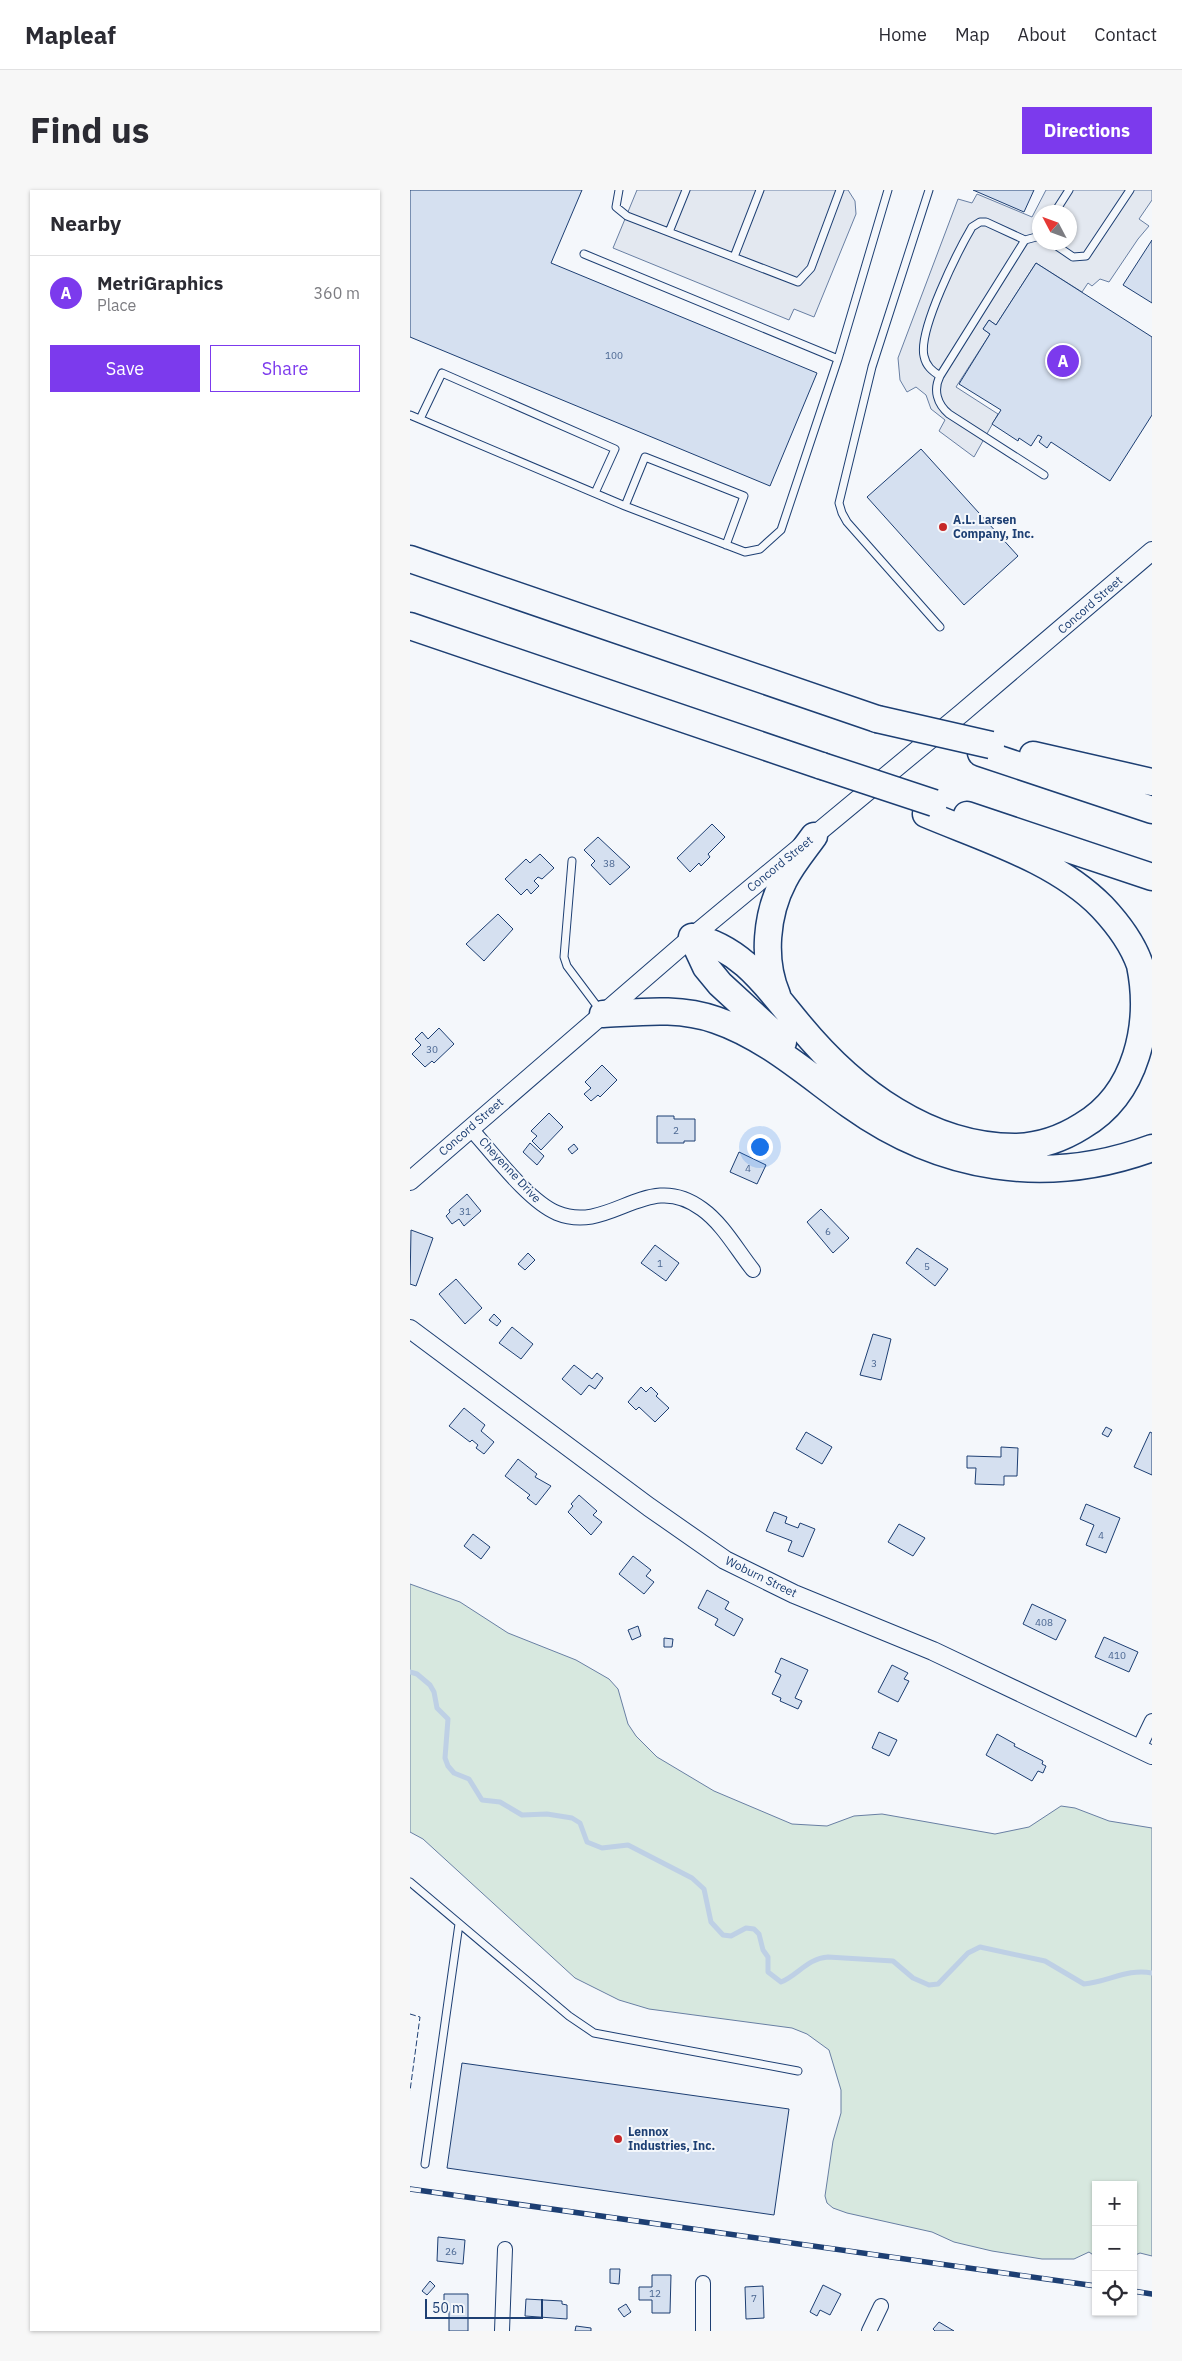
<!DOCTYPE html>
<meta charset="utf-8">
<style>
body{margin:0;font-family:"IBM Plex Sans",sans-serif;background:#f7f7f7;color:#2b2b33}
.controls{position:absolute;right:15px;bottom:15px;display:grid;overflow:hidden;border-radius:0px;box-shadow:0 1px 4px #0004}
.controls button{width:45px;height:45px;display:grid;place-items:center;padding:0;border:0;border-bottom:1px solid #e1e1e2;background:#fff;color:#2b2b33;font:25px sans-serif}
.compass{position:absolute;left:622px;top:15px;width:45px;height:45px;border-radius:50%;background:#fff;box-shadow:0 1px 4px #0004;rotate:311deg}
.scale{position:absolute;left:15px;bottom:12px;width:118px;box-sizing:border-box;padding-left:5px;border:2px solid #1d3f73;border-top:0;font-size:14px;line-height:18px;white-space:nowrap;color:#1d3f73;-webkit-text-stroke:4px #f4f7fb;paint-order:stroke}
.you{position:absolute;left:349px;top:956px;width:18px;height:18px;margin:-12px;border:4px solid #fff;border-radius:50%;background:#1a73e8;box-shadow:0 0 0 8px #1a73e833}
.badge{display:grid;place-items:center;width:32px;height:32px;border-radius:50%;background:#7c3aed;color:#fff;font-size:16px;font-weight:700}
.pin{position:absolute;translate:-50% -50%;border:2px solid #fff;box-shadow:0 1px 5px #0006}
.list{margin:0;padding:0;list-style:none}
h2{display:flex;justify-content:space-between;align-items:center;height:65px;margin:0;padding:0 20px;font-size:21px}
h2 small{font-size:16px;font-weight:400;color:#7c7c81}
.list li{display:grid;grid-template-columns:32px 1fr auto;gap:15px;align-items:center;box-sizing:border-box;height:75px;padding:0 20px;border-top:1px solid #e1e1e2}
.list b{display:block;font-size:19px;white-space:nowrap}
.list p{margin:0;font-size:16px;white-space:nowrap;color:#7c7c81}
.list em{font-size:16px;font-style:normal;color:#7c7c81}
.actions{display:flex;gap:10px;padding:15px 20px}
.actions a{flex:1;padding:11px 0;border:1px solid #7c3aed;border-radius:0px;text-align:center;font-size:18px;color:#7c3aed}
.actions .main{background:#7c3aed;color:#fff}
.icon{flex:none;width:28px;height:28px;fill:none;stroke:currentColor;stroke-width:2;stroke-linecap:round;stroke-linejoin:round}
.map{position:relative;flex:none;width:742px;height:2141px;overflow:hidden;border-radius:0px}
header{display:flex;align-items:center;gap:30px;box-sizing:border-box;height:70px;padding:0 25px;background:#fff;border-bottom:1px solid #e1e1e2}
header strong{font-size:24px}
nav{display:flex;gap:28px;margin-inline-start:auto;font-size:18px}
.intro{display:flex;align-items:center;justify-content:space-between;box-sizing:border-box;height:120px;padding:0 30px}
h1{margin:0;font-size:35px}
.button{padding:12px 22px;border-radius:0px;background:#7c3aed;color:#fff;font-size:18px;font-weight:700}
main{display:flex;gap:30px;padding:0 30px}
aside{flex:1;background:#fff;border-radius:0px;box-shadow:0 1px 4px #0004}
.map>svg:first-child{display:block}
.green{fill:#d7e8df;stroke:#687fa3}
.parking{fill:#e3e8f0;stroke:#687fa3;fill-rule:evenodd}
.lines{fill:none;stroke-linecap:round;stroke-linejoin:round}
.stream{stroke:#bed0e5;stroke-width:5}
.building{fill:#d5e0f0;stroke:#1d3f73}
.service-casing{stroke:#1d3f73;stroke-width:9}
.minor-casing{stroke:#1d3f73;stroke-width:16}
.tertiary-casing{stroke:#1d3f73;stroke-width:20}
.motorway-casing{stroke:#1d3f73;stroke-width:29}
.service{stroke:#f4f7fb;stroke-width:7}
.minor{stroke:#f4f7fb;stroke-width:14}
.tertiary{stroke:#f4f7fb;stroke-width:18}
.motorway{stroke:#f4f7fb;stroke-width:26}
.rail-casing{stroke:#1d3f73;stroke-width:5.5}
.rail{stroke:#f4f7fb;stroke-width:4;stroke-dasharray:11;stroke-linecap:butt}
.motorway-bridge-casing{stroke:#1d3f73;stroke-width:29;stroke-linecap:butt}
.motorway-bridge{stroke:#f4f7fb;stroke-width:26}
.fence{stroke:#1d3f73;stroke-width:1;stroke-dasharray:6 2.5;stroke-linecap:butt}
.poi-dot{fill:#c62828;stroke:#f4f7fb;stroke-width:2}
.labels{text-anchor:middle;stroke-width:4;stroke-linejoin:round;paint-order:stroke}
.number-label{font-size:10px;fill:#4b6792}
.poi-label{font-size:12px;font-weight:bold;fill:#1d3f73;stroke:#f4f7fb;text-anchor:start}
.street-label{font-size:12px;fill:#1d3f73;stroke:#f4f7fb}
</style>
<header>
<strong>Mapleaf</strong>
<nav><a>Home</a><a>Map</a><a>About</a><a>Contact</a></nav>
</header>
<div class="intro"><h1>Find us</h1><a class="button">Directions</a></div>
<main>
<aside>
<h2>Nearby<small></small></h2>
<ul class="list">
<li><span class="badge">A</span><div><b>MetriGraphics</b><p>Place</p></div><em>360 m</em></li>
</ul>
<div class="actions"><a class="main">Save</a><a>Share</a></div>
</aside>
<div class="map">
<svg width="742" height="2141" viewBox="0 0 742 2141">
<rect width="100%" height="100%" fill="#f4f7fb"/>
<path class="green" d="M0 1394 50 1412 98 1443 166 1470 199 1489 208 1499 218 1534 226 1546 247 1567 304 1601 382 1634 417 1636 444 1626 472 1624 585 1644 619 1637 651 1616 665 1618 699 1631 742 1638V2066L730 2063 723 2066V1995H686V2067L679 2062 664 2069H632L582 2061 544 2052 522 2042 437 2023 423 2018 417 2013 415 2006 423 1951 431 1923V1900L419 1860 397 1844 382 1838 239 1819 209 1810 165 1788 13 1649 0 1642Z"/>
<path class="parking" d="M227 0H438L445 11 446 24 404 127 384 119 379 130 203 58Z
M636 0H742V10L729 29 739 36 728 49 699 92 690 89 682 96 678 93 672 102 626 73 586 135 579 130 573 139 580 144 546 197 588 224 564 267 529 241 535 230 521 219 516 205 506 197 497 202 490 190 488 168 548 9 562 13 567 4 622 27ZM630 22H660V52H630Z"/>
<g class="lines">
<path class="stream" d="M0 1482 7 1484 20 1495 24 1502 27 1518 38 1529 35 1568 38 1576 44 1583 59 1589 72 1610 90 1612 112 1625 137 1624 162 1628 170 1633 177 1652 192 1658 218 1655 282 1688 294 1699 301 1732 313 1745 321 1746 336 1738 344 1739 349 1744 353 1760 358 1767V1782L371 1792C388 1785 398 1768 418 1767L483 1771 503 1788 519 1795 528 1794 558 1763 570 1757 635 1771 674 1794C698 1792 718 1778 742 1783"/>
</g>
<path class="building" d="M0 0H172L141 73 407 183 360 296 0 147Z
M563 0H624L614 22Z
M742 50V113L713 95Z
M626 73 742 147V225L700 291 641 252 637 258 629 252 632 247 628 245 621 256 609 248 608 251 582 234 591 220 549 194 580 144 573 139 579 130 586 135Z
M511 259 608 366 554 415 457 307Z
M302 634 315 647 298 664 300 667 291 676 289 673 280 682 267 668Z
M188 647 220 677 200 695 181 675 185 671 174 660Z
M130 664 144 678 132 689 128 687 124 691 129 696 121 704 117 699 111 705 95 689 116 669 120 673Z
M88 724 103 739 74 771 56 754Z
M29 838 44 854 24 873 22 871 15 877 2 864 11 855 5 849 12 842 18 849Z
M192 875 207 890 190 907 188 905 181 911 174 904 181 898 175 892Z
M139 923 153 937 131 960 122 951 127 946 121 941Z
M247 926H264V929H285V951H274V953H247Z
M120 953 134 966 127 975 113 962Z
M164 954 168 959 162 964 158 959Z
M329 962 356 975 347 994 320 982Z
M57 1004 71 1021 54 1036 49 1029 42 1034 36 1026 40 1022 39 1020Z
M411 1019 439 1048 423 1063 397 1032Z
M1 1040 23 1048 6 1096 0 1094Z
M245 1055 269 1073 256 1091 231 1073Z
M507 1058 538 1079 525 1096 496 1073Z
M118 1063 125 1070 115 1080 108 1074Z
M46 1089 72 1118 55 1134 29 1104Z
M84 1124 91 1131 87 1136 79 1130Z
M102 1137 123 1154 111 1169 89 1153Z
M463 1144 481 1149 471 1190 450 1185Z
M164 1175 182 1189 187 1183 193 1188 185 1199 179 1195 171 1205 152 1189Z
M231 1197 236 1202 241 1197 248 1204 246 1206 259 1218 245 1232 229 1217 226 1220 218 1212Z
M54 1218 75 1235 71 1241 84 1252 74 1264 66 1258 68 1255 62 1250 60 1252 39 1236Z
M696 1237 702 1240 698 1247 692 1244Z
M396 1242 422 1257 412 1274 386 1259Z
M740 1242 742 1243V1285L724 1277Z
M591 1257 608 1258 607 1286H594V1295L565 1294 566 1278H557V1266L591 1267Z
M108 1269 127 1284 125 1287 141 1296 126 1315 117 1308 120 1305 95 1286Z
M169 1305 187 1321 183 1325 192 1332 181 1345 158 1322 163 1316 161 1314Z
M676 1314 710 1328 696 1363 676 1355 684 1335 670 1329Z
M364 1322 377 1327 375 1333 388 1338 390 1333 405 1339 393 1367 378 1361 382 1351 356 1341Z
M489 1334 515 1348 503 1366 478 1352Z
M63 1344 80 1357 71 1369 54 1356Z
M223 1366 241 1380 236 1386 244 1392 234 1404 209 1384Z
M297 1400 319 1412 315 1419 333 1429 324 1446 305 1435 308 1429 288 1418Z
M622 1414 656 1430 646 1450 613 1434Z
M228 1436 231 1446 222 1450 218 1440Z
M694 1447 728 1462 719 1482 685 1467Z
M254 1448 263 1449 262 1457H254Z
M371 1468 398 1480 385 1508 392 1511 388 1519 370 1511 371 1508 362 1504 371 1485 365 1482Z
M482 1475 498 1483 494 1489 499 1491 488 1512 468 1502Z
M469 1542 487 1550 479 1566 462 1558Z
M587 1544 605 1554 604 1556 633 1571 632 1574 636 1576 633 1583 628 1581 622 1591 576 1565Z
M52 1873 379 1919 364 2025 37 1978Z
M28 2047 55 2050 53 2074 27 2071Z
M200 2079H210L209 2094 200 2093Z
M242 2085H261L260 2123H242V2110H229V2097H242Z
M20 2091 25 2096 17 2105 12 2101Z
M413 2095 431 2104 420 2125 410 2120 407 2126 400 2122Z
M353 2096 354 2128 336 2129 335 2097Z
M34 2104H58V2141H39V2121H34Z
M116 2109 152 2111V2114L157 2115V2129L115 2126Z
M216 2114 221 2122 214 2127 208 2119Z
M529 2132 544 2141H525L523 2139Z
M166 2136 181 2138V2141H165Z"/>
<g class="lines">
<defs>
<path id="service" d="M209 0 206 17 217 26 388 92 401 78 430 0
M519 0 462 177 429 313 432 323 437 332 530 437
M645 22 659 0
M259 42 276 0
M615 50 530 186C523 200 527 214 539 224L634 285
M641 52 663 67 676 66 720 0
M174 64 428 169
M324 67 350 0
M530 186C522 181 516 176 514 166 508 140 548 61 562 37L570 32H576L615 50 630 46
M0 225 215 316 335 362 350 359 371 340 428 169 478 0
M10 229 32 183 205 259 185 303
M215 316 235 267 334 306 316 355
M162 671 154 767 157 776 190 820
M0 1692 159 1826 184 1843 388 1881
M15 1974 49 1734"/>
<path id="minor" d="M60 938C82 962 118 1011 147 1023 201 1045 237 978 292 1019 313 1034 327 1060 343 1080
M729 1558 742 1531
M92 2141 95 2059
M293 2141V2093
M459 2141 471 2116"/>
<path id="tertiary" d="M0 991 282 747 552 523 742 361
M0 1139 239 1317 315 1370 384 1404 523 1461 742 1565"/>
<path id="motorway" d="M0 369 467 529
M0 436 412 576
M571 563 742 620
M623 565 742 592
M557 625 742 687
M282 747C333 758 358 798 390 836 443 900 519 958 607 957 630 956 653 948 672 936 727 904 742 834 730 775 722 752 708 734 692 717 646 670 575 649 516 624
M282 747 296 777 310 794 373 852
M367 805C352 770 356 724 374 690 382 674 394 660 404 646
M193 824C231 822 269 817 306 830 356 847 398 885 440 915 531 980 636 997 742 958"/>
</defs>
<use href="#service" class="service-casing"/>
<use href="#minor" class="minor-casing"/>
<use href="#tertiary" class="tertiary-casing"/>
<use href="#motorway" class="motorway-casing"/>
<use href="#service" class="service"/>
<use href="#minor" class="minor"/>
<use href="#tertiary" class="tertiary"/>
<use href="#motorway" class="motorway"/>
<defs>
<path id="rail" d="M0 1999 686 2096
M723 2101 742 2104"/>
</defs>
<use href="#rail" class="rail-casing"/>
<use href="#rail" class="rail"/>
<defs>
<path id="motorway-bridge" d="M467 529 581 555
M412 576 524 613"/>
</defs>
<use href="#motorway-bridge" class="motorway-bridge-casing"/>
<use href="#motorway-bridge" class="motorway-bridge"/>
<path class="fence" d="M0 1824 10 1827 0 1901"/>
</g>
<g class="poi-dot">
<circle cx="533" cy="337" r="5"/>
<circle cx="208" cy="1949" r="5"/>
</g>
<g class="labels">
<g class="number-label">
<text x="204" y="169">100</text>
<text x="199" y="677">38</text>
<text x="22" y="863">30</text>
<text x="266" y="944">2</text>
<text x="338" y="982">4</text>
<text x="55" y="1025">31</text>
<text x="418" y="1045">6</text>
<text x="250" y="1077">1</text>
<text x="517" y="1080">5</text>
<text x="464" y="1177">3</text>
<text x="691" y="1349">4</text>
<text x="634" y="1436">408</text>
<text x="707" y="1469">410</text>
<text x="41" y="2065">26</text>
<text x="245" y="2107">12</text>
<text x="344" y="2112">7</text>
</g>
<g class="poi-label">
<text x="543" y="334">A.L. Larsen<tspan x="543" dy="14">Company, Inc.</tspan></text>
<text x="218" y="1946">Lennox<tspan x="218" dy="14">Industries, Inc.</tspan></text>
</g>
<g class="street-label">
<text transform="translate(680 415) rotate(-41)" y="4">Concord Street</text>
<text transform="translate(370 674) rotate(-39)" y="4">Concord Street</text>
<text transform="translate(61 937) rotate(-41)" y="4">Concord Street</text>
<text transform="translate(100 980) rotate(47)" y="4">Cheyenne Drive</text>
<text transform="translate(351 1387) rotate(26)" y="4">Woburn Street</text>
</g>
</g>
</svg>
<div class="controls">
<button>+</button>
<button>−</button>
<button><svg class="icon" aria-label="locate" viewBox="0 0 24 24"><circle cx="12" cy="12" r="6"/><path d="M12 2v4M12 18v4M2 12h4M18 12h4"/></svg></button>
</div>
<svg class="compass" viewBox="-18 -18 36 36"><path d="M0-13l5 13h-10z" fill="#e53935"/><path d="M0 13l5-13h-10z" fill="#7c7c81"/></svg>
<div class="scale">50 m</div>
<div class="you"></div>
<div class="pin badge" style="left:653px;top:171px">A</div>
</div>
</main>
